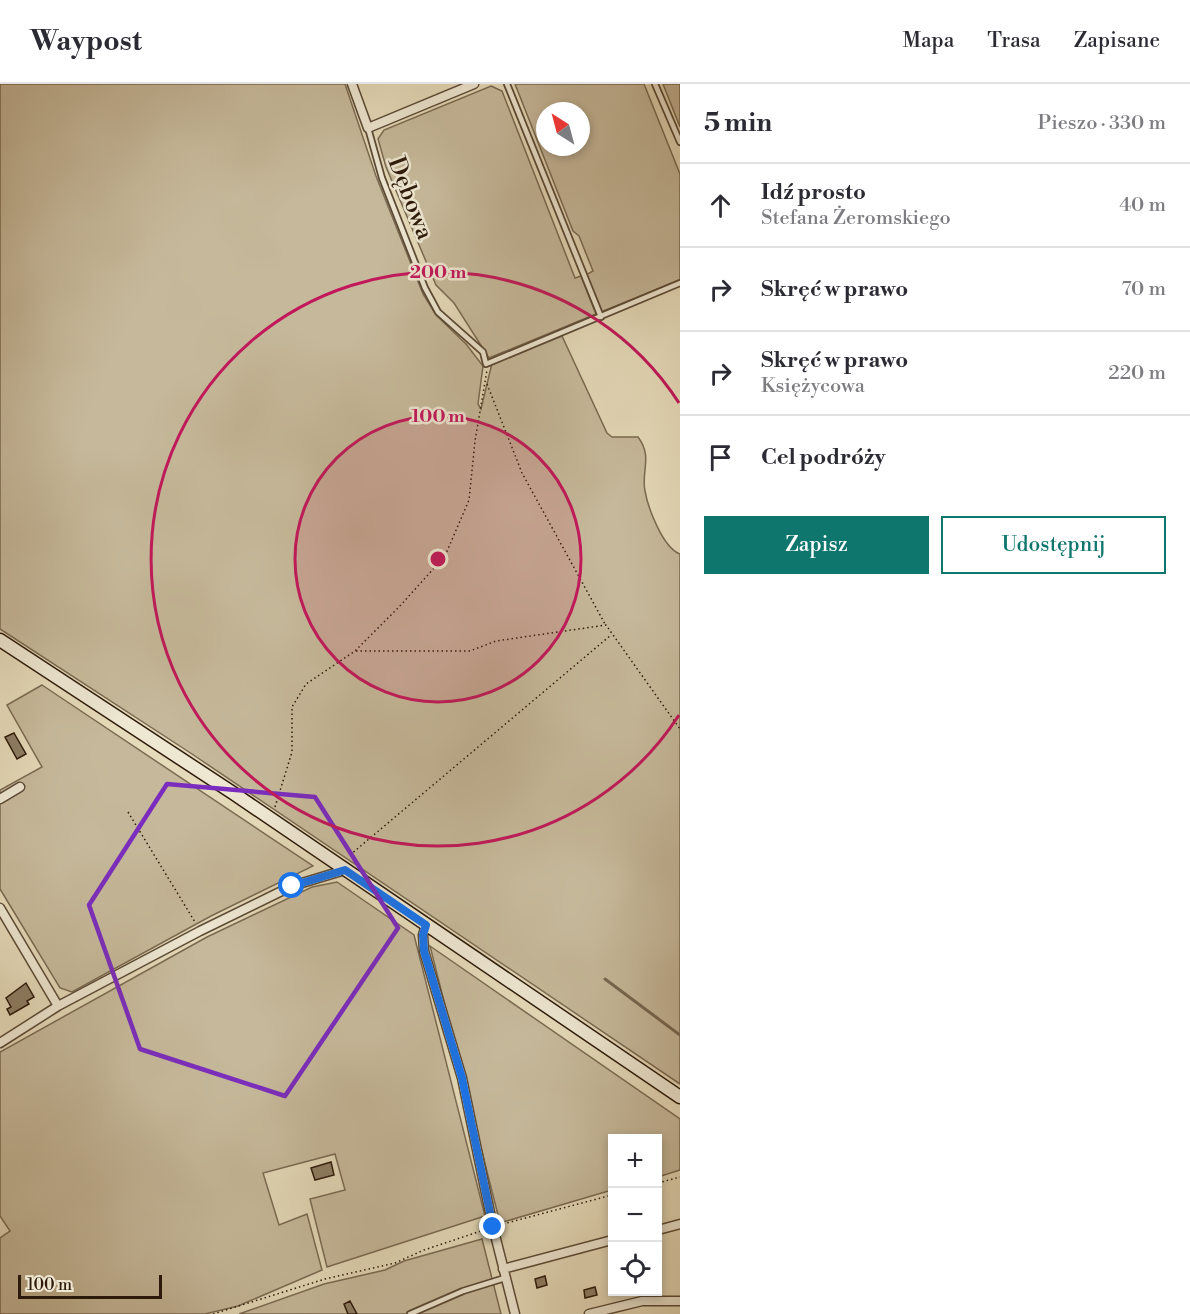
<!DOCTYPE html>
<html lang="pl">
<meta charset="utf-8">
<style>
body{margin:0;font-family:"Libre Bodoni",serif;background:#f7f7f7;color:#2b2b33}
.controls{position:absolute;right:18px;bottom:18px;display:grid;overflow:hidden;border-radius:0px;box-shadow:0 3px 9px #0003}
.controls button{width:54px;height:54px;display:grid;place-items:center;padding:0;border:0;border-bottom:2px solid #e1e1e2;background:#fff;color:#2b2b33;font:30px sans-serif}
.compass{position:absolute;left:536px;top:18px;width:54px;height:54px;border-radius:50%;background:#fff;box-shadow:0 3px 9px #0003;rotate:324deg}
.scale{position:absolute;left:18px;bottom:15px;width:144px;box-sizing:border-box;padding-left:6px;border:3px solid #2d1a0a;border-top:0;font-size:16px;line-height:21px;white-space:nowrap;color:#2d1a0a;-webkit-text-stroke:4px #eee7d2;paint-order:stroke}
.stop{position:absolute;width:18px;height:18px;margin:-14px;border:4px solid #1a73e8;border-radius:50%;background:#fff}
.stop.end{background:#1a73e8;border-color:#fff;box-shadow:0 2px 6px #0008}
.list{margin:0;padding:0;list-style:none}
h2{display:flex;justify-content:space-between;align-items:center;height:78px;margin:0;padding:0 24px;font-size:26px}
h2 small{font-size:20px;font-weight:400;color:#7c7c81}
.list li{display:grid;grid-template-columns:39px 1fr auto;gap:18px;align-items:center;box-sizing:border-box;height:84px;padding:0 24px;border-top:2px solid #e1e1e2}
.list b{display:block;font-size:22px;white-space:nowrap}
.list p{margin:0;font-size:20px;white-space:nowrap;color:#7c7c81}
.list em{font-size:20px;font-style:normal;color:#7c7c81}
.actions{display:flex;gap:12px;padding:18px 24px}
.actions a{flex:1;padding:14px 0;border:2px solid #0f766e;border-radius:0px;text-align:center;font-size:21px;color:#0f766e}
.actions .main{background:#0f766e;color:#fff}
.icon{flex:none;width:33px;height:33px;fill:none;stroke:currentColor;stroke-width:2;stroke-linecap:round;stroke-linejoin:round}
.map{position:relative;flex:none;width:680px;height:1230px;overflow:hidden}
header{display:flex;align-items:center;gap:36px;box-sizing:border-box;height:84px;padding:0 30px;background:#fff;border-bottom:2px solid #e1e1e2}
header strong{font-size:28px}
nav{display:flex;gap:33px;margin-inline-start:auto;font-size:21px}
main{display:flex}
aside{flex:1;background:#fff}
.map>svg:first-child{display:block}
.green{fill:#c6b99b;stroke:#7a6a52;stroke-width:1.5;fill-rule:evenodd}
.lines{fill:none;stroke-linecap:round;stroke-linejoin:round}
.stream{stroke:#766650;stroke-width:3}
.building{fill:#8d7e65;stroke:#2d1a0a;stroke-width:1.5}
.lane-casing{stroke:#5b4a36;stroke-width:8}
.street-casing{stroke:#5b4a36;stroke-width:11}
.secondary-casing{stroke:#2d1a0a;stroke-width:15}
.path{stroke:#2d1a0a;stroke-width:1.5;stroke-dasharray:1.5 3;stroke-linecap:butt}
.lane{stroke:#eee7d2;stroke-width:4.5}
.street{stroke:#eee7d2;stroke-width:8}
.secondary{stroke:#eee7d2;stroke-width:12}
.route{stroke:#1a73e8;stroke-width:8}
.marked{fill:none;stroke:#7b2cbf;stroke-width:4.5;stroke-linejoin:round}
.ring{fill:none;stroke:#c2185b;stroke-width:3}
.labels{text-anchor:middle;stroke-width:5;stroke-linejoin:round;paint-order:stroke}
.street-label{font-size:24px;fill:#2d1a0a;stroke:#eee7d2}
.centre{fill:#c2185b;stroke:#eee7d2;stroke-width:3}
.ring-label{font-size:18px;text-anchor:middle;font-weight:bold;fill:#c2185b;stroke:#eee7d2;stroke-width:5;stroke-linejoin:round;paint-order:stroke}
</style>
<header>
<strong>Waypost</strong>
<nav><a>Mapa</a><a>Trasa</a><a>Zapisane</a></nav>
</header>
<main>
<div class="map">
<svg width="680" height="1230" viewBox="0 0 680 1230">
<rect width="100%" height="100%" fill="#e5dab9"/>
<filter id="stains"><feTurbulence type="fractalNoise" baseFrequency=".00333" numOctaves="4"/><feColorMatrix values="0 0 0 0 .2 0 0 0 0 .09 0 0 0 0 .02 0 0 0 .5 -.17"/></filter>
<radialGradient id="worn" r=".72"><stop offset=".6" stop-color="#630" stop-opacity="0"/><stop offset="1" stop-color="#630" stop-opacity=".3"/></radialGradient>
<path class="green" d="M0 0H345L376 92 423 210 436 231 466 260 483 282 478 320 481 325 492 279 562 252 607 349 612 353H638C653 373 641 386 645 407 648 424 663 464 680 470V1000L192 670 0 545Z
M515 0H644L680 90V196L601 228 586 191 593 187 579 152 573 147ZM545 27H581V63H545Z
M663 0H680V43Z
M491 2 502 7 575 194 581 192 596 230 489 274 454 219 436 201 386 83 378 55 384 46Z
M42 601 313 782 211 832 72 908 60 904 0 805V706L42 683 7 621Z
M337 798 414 851 485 1132 327 1183 310 1115 345 1106 335 1070 263 1089 279 1141 307 1130 322 1186 238 1222 205 1230H0V1154L10 1147 0 1132V968L207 853 312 803Z
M430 862 680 1035V1086L658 1093V1054H612V1106L500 1139Z
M482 1155 501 1230H239L324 1200 385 1186 404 1177Z"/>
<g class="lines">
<path class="stream" d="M605 895 680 951"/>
</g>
<path class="building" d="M14 649 26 670 17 675 5 653Z
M26 899 34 913 27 917 29 920 10 931 7 925 11 923 6 914Z
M331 1078 334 1091 315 1096 311 1084Z
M545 1192 547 1201 537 1204 535 1195Z
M595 1203 597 1211 585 1214 584 1206Z
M350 1217 357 1230H348L344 1220Z"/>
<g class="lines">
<defs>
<path id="lane" d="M507 0 601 233
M655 0 680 58
M368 44 382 94 425 204 438 228 483 268 486 280 680 199
M410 1230 463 1207 505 1194"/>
<path id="street" d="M352 0 368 44 474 0
M0 715 20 703
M0 824 58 922
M426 841 423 851 424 867 462 994 493 1143 515 1230
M0 959 58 922 200 847 292 802 345 786
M658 1146 680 1140
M503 1185 612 1156
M589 1230 642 1217H680"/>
<path id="secondary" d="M0 556 233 709 680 1013"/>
</defs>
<use href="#lane" class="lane-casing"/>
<use href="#street" class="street-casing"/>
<use href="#secondary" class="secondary-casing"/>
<path class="path" d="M487 300 522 389 605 540
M356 567H470L496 557 606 541 680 645
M275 723 292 668V623L306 600 355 567 399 523 445 472 469 416 475 357 487 286
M128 728 195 838
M350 771 611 551
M658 1099 680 1093
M503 1140 612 1111
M213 1230 325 1195 395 1179 424 1166 484 1146"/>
<use href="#lane" class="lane"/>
<use href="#street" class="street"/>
<use href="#secondary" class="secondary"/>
</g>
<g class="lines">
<path class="route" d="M292 802 345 786 426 841 423 851 424 867 462 994 493 1143"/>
</g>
<path class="marked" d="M167 700 315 713 398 844 285 1012 140 965 89 821Z"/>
<circle cx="438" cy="475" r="143" fill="#c2185b" fill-opacity=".12"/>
<g class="ring">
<circle cx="438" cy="475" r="143"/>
<path d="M679 631A287 287 0 1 1 679 319"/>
</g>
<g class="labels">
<g class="street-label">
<text transform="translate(411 114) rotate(69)" y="8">Dębowa</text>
</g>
</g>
<circle cx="438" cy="475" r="9" class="centre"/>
<g class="ring-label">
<text x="438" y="194">200 m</text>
<text x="438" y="338">100 m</text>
</g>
<rect width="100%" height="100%" filter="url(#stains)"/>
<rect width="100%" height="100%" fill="url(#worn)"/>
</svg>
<div class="controls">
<button>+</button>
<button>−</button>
<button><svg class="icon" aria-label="locate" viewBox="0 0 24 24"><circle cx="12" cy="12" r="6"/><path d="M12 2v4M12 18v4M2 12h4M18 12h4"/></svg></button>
</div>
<svg class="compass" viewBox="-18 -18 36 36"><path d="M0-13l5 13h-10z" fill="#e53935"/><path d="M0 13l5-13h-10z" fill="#7c7c81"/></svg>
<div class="scale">100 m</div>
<div class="stop" style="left:292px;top:802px"></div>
<div class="stop end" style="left:493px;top:1143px"></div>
</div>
<aside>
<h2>5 min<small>Pieszo · 330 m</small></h2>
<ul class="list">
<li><svg class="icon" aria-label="ahead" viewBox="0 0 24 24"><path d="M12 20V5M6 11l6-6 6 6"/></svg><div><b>Idź prosto</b><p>Stefana Żeromskiego</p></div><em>40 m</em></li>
<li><svg class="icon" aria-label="right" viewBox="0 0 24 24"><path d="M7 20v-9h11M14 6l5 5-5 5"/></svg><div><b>Skręć w prawo</b></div><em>70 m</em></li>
<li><svg class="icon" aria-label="right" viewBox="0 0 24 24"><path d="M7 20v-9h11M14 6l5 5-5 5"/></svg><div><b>Skręć w prawo</b><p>Księżycowa</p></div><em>220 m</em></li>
<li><svg class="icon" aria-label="arrive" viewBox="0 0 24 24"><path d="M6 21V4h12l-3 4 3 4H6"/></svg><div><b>Cel podróży</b></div></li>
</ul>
<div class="actions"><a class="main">Zapisz</a><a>Udostępnij</a></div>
</aside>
</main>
